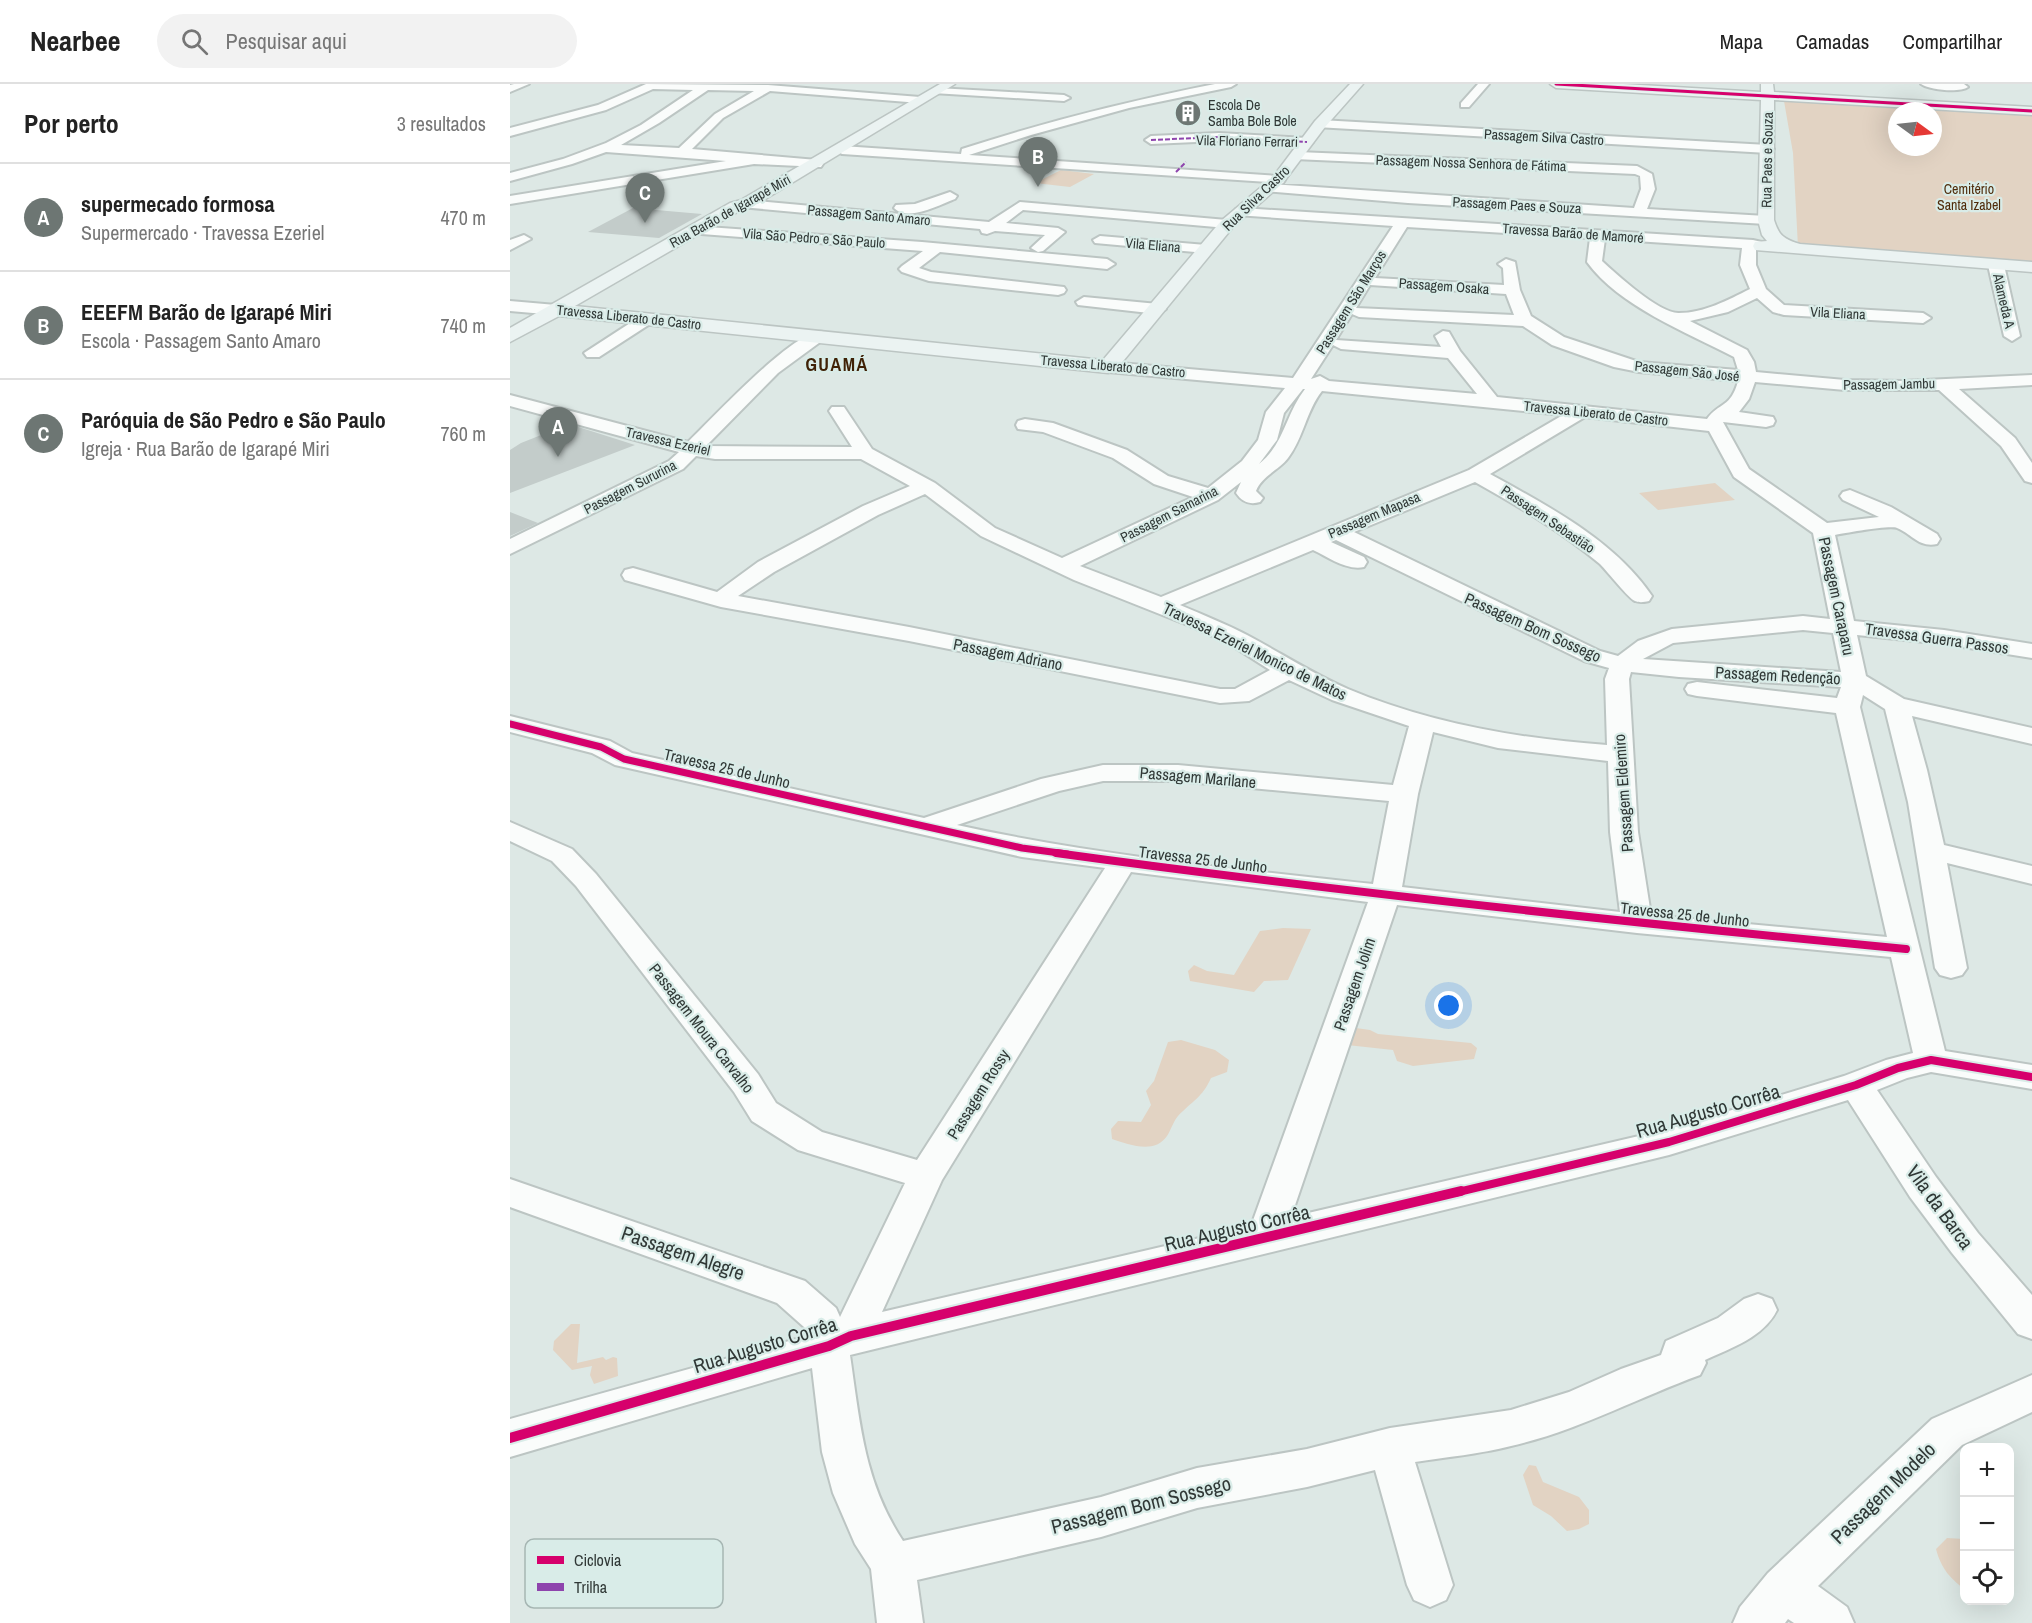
<!DOCTYPE html>
<html lang="pt">
<meta charset="utf-8">
<style>
body{margin:0;font-family:"Archivo Narrow",sans-serif;background:#f2f2f2;color:#222}
.controls{position:absolute;right:18px;bottom:18px;display:grid;overflow:hidden;border-radius:12px;box-shadow:0 6px 24px #0002}
.controls button{width:54px;height:54px;display:grid;place-items:center;padding:0;border:0;border-bottom:2px solid #e0e0e0;background:#fff;color:#222;font:30px sans-serif}
.compass{position:absolute;left:1378px;top:18px;width:54px;height:54px;border-radius:50%;background:#fff;box-shadow:0 6px 24px #0002;rotate:105deg}
.you{position:absolute;left:939px;top:922px;width:21px;height:21px;margin:-15px;border:4px solid #fff;border-radius:50%;background:#1a73e8;box-shadow:0 0 0 9px #1a73e833}
.badge{display:grid;place-items:center;width:39px;height:39px;border-radius:50%;background:#6d7673;color:#fff;font-size:20px;font-weight:700}
.pin{position:absolute;translate:-50% -50px;filter:drop-shadow(0 2px 3px #0008)}
.pin::after{content:'';position:absolute;top:32px;width:21px;height:18px;background:inherit;clip-path:polygon(0 0,100% 0,50% 100%)}
.list{margin:0;padding:0;list-style:none}
h2{display:flex;justify-content:space-between;align-items:center;height:78px;margin:0;padding:0 24px;font-size:26px}
h2 small{font-size:20px;font-weight:400;color:#767676}
.list li{display:grid;grid-template-columns:39px 1fr auto;gap:18px;align-items:center;box-sizing:border-box;height:108px;padding:0 24px;border-top:2px solid #e0e0e0}
.list b{display:block;font-size:22px;white-space:nowrap}
.list p{margin:0;font-size:20px;white-space:nowrap;color:#767676}
.list em{font-size:20px;font-style:normal;color:#767676}
.icon{flex:none;width:33px;height:33px;fill:none;stroke:currentColor;stroke-width:2;stroke-linecap:round;stroke-linejoin:round}
.map{position:relative;flex:none;width:1522px;height:1539px;overflow:hidden}
header{display:flex;align-items:center;gap:36px;box-sizing:border-box;height:84px;padding:0 30px;background:#fff;border-bottom:2px solid #e0e0e0}
header strong{font-size:28px}
nav{display:flex;gap:33px;margin-inline-start:auto;font-size:21px}
.search{width:420px;height:54px;background:#f2f2f2;display:flex;align-items:center;gap:15px;box-sizing:border-box;padding:0 21px;border-radius:33px;color:#767676;font-size:22px}
main{display:flex}
aside{flex:1;background:#fff}
.map>svg:first-child{display:block}
.green{fill:#e2d3c3;fill-rule:evenodd}
.building{fill:#c3ccca}
.lines{fill:none;stroke-linecap:round;stroke-linejoin:round}
.street-casing{stroke:#bcc5c3;stroke-width:4}
.secondary-casing{stroke:#bcc5c3;stroke-width:3}
.street{fill:#fafcfb;fill-rule:evenodd}
.secondary{fill:#ebf3f2;fill-rule:evenodd}
.quiet{stroke:#8e44ad;stroke-width:2;stroke-dasharray:5 2;stroke-linecap:butt}
.cycleway-far3-casing{stroke:#d9ece8;stroke-width:4.5}
.cycleway-far2-casing{stroke:#d9ece8;stroke-width:10}
.cycleway-far1-casing{stroke:#d9ece8;stroke-width:12}
.cycleway-casing{stroke:#d9ece8;stroke-width:14}
.cycleway-far3{stroke:#d6006c;stroke-width:3}
.cycleway-far2{stroke:#d6006c;stroke-width:7}
.cycleway-far1{stroke:#d6006c;stroke-width:8}
.cycleway{stroke:#d6006c;stroke-width:10}
.labels{text-anchor:middle;stroke-width:4.5;stroke-linejoin:round;paint-order:stroke}
.far-poi-label{font-size:14px;fill:#303836;stroke:#d9ece8;text-anchor:start}
.far-street-label{font-size:14px;fill:#303836;stroke:#d9ece8}
.far-park-label{font-size:14px;fill:#4f2b0a;stroke:#d9ece8}
.street-label{font-size:16px;fill:#303836;stroke:#d9ece8}
.far-district-label{font-size:18px;font-weight:bold;letter-spacing:1.5px;fill:#3f2106;stroke:#d9ece8}
.near-street-label{font-size:20px;fill:#303836;stroke:#d9ece8}
.key{fill:#d9ece8;stroke:#a6b6b3;stroke-width:1.5}
.key-label{font-size:16px;fill:#303836}
</style>
<header>
<strong>Nearbee</strong>
<div class="search"><svg class="icon" aria-label="search" viewBox="0 0 24 24"><circle cx="10" cy="10" r="6"/><path d="M15 15l6 6"/></svg>Pesquisar aqui</div>
<nav><a>Mapa</a><a>Camadas</a><a>Compartilhar</a></nav>
</header>
<main>
<aside>
<h2>Por perto<small>3 resultados</small></h2>
<ul class="list">
<li><span class="badge">A</span><div><b>supermecado formosa</b><p>Supermercado · Travessa Ezeriel</p></div><em>470 m</em></li>
<li><span class="badge">B</span><div><b>EEEFM Barão de Igarapé Miri</b><p>Escola · Passagem Santo Amaro</p></div><em>740 m</em></li>
<li><span class="badge">C</span><div><b>Paróquia de São Pedro e São Paulo</b><p>Igreja · Rua Barão de Igarapé Miri</p></div><em>760 m</em></li>
</ul>
</aside>
<div class="map">
<svg width="1522" height="1539" viewBox="0 0 1522 1539">
<rect width="100%" height="100%" fill="#dde8e5"/>
<path class="green" d="M1274 17 1522 30V181L1288 163 1283 69ZM1387 27H1423V63H1387Z
M551 86 584 90 560 103 525 99Z
M1205 399 1225 416 1148 426 1129 409Z
M773 844 801 845 778 896 754 897 744 908 680 897 678 887 684 881 697 887 724 891 750 847Z
M846 944 860 946 868 950 961 959 967 964 964 975 903 982 887 977 883 966 837 961Z
M671 956 705 966 719 976 717 988 701 994C692 1014 682 1017 668 1032 663 1038 661 1046 657 1052 644 1071 618 1060 602 1055L601 1045 608 1037 631 1038 641 1021 636 1007 644 997 658 958Z
M61 1240H70L67 1279 93 1273 96 1276 103 1273 107 1274 108 1292 84 1300 80 1291 82 1282 62 1286 43 1266 44 1257Z
M1019 1381 1026 1382 1033 1398 1069 1413 1079 1426V1440L1069 1445 1057 1447 1041 1432 1023 1421 1013 1391Z
M1437 1454 1454 1455V1505C1439 1493 1431 1484 1426 1465Z"/>
<path class="building" d="M123 124 192 130 149 154 78 148Z
M59 340 125 361 0 409V366L11 359Z
M0 428 28 439 0 452Z"/>
<g class="lines">
<defs>
<path id="street" d="M4 0H19L0 8V1Z
M136 0 258 1 410 13 416 16 410 19 260 7 213 34 182 65 307 76 313 80 311 83 244 80 0 120V112L216 77 96 68 62 80 0 97V89L53 75 96 59 131 41 183 6 143 5 96 26 0 52V44L88 21ZM198 6 244 7 205 30 169 64 111 61 149 39Z
M705 0H726L721 3 619 24 521 51 459 71 768 92 773 93 775 96 773 99 332 70 326 66 332 62 451 70 452 65C535 38 619 17 705 0Z
M968 0H979L959 23H951V19Z
M1411 0H1454L1458 3C1450 9 1419 6 1411 0Z
M427 4 554 11 560 14 554 17 423 9 421 7Z
M810 36 1258 61 1264 65 1258 69 806 43V37Z
M709 49 797 54 803 58 797 62 709 57 641 60 635 56 641 52Z
M788 68 1127 82 1142 90 1145 105 1137 125 1256 132 1263 136 1256 140 898 119 754 107 752 104 759 100 1124 124 1131 105 1130 92 1125 90 784 75 782 72 784 69Z
M440 108 447 112 445 115C429 121 398 138 384 124L386 121 405 120Z
M236 116 479 138 510 118 717 136 724 140 717 144 513 126 496 139 548 144 555 148 533 167 528 168 521 164 535 151 485 147 477 150 472 149 470 145 231 123 229 120 231 117Z
M731 124 1243 156 1256 159 1258 162 1256 165H1246V181L1256 205 1274 221 1413 229 1421 234 1413 239 1274 231 1263 228 1247 214 1218 228 1180 237 1237 266 1244 278 1246 288 1335 296 1393 297 1522 291V301L1449 305 1505 354 1522 379V399L1515 397 1491 362 1429 306H1335L1245 298 1239 315 1229 328 1263 333 1265 337 1263 341 1256 343 1213 338 1239 385 1317 439 1369 433 1333 416 1330 412 1333 408 1340 406 1381 423 1427 450 1430 455 1427 460C1409 464 1402 450 1387 444 1379 441 1336 449 1325 451L1344 537 1434 546 1522 560V574L1434 560 1347 551 1356 592 1394 615 1522 644V660L1402 632 1417 686 1434 761 1522 782V800L1437 779 1457 884 1452 891 1441 894 1430 891 1425 884 1398 718 1375 625 1353 611 1350 623 1435 967 1522 981V1005L1421 988 1397 994 1367 1006 1426 1093 1468 1149 1522 1211V1255L1508 1250 1442 1169 1400 1113 1338 1016 1159 1071 340 1271C350 1339 354 1398 393 1457L591 1413 687 1384 797 1365 880 1344 1001 1326 1059 1308 1111 1285 1151 1271 1156 1257 1208 1234 1234 1215 1248 1210 1262 1215 1267 1226C1254 1253 1221 1264 1195 1276L1196 1279 1190 1291C1127 1314 1067 1347 1001 1362 970 1370 937 1373 905 1378L943 1501 936 1516 920 1523 904 1516 897 1501 865 1386 797 1403 687 1424 591 1453 407 1496 413 1539H367L361 1485 345 1460 323 1409 312 1368 302 1284 0 1373V1335L297 1252 294 1243 267 1219 0 1123V1095L295 1197 326 1224 330 1233 395 1099 288 1066 242 1037 224 1008 66 802 42 777 0 757V738L62 765 86 790 248 990 266 1019 312 1048 407 1076 595 784 512 773 105 681 82 669 0 648V632L100 657 122 669 414 734 531 695 593 681H668L883 701 899 642 822 616 779 596 739 617 710 619 399 557 211 523 115 496 112 491 115 486 123 484 207 508 248 478 353 422 400 402 351 375H205L186 372 173 385 0 470V455L159 377 169 368 0 322V311L178 358C199 338 287 242 313 248L315 252 313 256 268 289 196 362 342 363 319 327 322 323H334L362 365 425 399 485 444 552 474 683 413 644 400 603 374 533 348 508 345 506 341 508 337 515 335 543 339 617 366 658 392 698 404 732 377 748 356 756 328 775 304 598 288 592 287 589 283 592 279 598 278 783 294 883 142 726 131 724 128 726 125ZM897 143 1080 154 1077 178C1109 222 1176 248 1224 273L1228 286 1129 278 1054 253 1021 232 1010 206 1005 178 996 175 988 180 993 184 994 201 865 194ZM1095 155 1232 164 1230 181 1240 205C1218 216 1194 229 1169 229 1150 230 1106 190 1092 177ZM860 201 996 210 1004 231 846 224ZM842 230 849 233 1013 242 1042 261 1104 283 1129 288 1228 297C1221 324 1209 318 1197 335L987 313 950 267 939 248 933 247 925 252 931 263 826 256ZM823 261 831 265 938 274 967 310 819 297 810 292 801 295ZM793 305H795C776 329 774 361 749 380L767 356 774 329ZM812 307 1053 331 959 386 651 513 570 482 708 416 731 398 726 409C732 418 740 421 750 418L753 414 746 407C751 393 770 385 778 374 794 353 796 327 812 307ZM1075 333 1199 347 1224 393 1303 449 1320 535 1293 532 1162 545 1128 557 1108 572 1090 567 844 448 965 398C1008 422 1052 448 1090 480 1098 488 1119 515 1125 517 1130 519 1134 518 1139 517L1142 512C1104 456 1038 422 980 390ZM415 410 471 452 564 496 680 542 721 561 760 586 725 605H710L399 543 228 512 264 488 368 431ZM826 456 1074 577 1099 584 1095 595 1097 661C1010 655 919 639 838 605 803 590 771 569 737 551 716 540 693 531 670 521L803 466C818 473 837 487 854 483L857 478 854 473 821 458ZM1293 546 1323 549 1331 588 1133 575 1163 559ZM1121 588 1169 593 1331 603 1327 614 1187 598 1178 600 1175 605 1178 610 1187 612 1326 629 1377 853 1141 831 1128 748 1119 595ZM923 648 988 664 1098 677 1100 748 1110 828 892 803 908 710ZM593 697H668L879 717 863 800C724 785 584 771 447 741L549 707ZM621 788 858 818 741 1142 372 1228 432 1096ZM887 821 1127 849 1381 873 1403 969 1376 976 1334 992 1159 1045 781 1133Z
M183 142 412 158 597 175 605 180 597 185 430 168 409 184 421 188 554 203 556 206 554 209 548 211 419 197 392 188 389 185 392 182 413 167 178 149 176 146Z
M14 151 21 155 0 166V156Z
M590 152 696 161 703 165 696 169 585 159 583 156Z
M1486 176 1494 181 1510 252 1502 257 1494 252 1478 181Z
M574 213 648 220 656 225 648 230 568 221 566 218Z
M0 217 46 221 54 226 46 231 0 227Z
M137 230 145 235 143 238 89 273H77L74 269 131 232Z
M1522 1291V1328L1452 1361 1308 1502 1337 1523 1344 1539H1284L1278 1535 1275 1539H1223L1230 1523 1258 1489 1422 1335Z"/>
<path id="secondary" d="M430 0H445L242 123 231 126 65 222 593 276 711 137 763 93 805 37 840 0H853L815 43 773 99 723 143 605 287 598 289 49 232 0 258V244L220 119 231 116Z
M1040 0H1113L1251 8V0H1263L1264 8 1522 23V31L1264 16V136C1269 152 1274 155 1290 160L1522 178V188L1245 166 1243 162 1245 158 1257 157 1252 151 1248 136 1251 16 1046 4Z"/>
</defs>
<use href="#street" class="street-casing"/>
<use href="#secondary" class="secondary-casing"/>
<use href="#street" class="street"/>
<use href="#secondary" class="secondary"/>
<path class="quiet" d="M641 56 709 53 797 58
M666 88 676 78"/>
<defs>
<path id="cycleway-far3" d="M1046 0 1522 27"/>
<path id="cycleway-far2" d="M0 640 91 663 114 675 512 764 557 770"/>
<path id="cycleway-far1" d="M546 769C829 808 1112 838 1396 865
M944 1109 1159 1058 1346 1001 1388 984 1421 976 1522 993"/>
<path id="cycleway" d="M0 1354 319 1262 341 1252 951 1107"/>
</defs>
<use href="#cycleway-far3" class="cycleway-far3-casing"/>
<use href="#cycleway-far2" class="cycleway-far2-casing"/>
<use href="#cycleway-far1" class="cycleway-far1-casing"/>
<use href="#cycleway" class="cycleway-casing"/>
<use href="#cycleway-far3" class="cycleway-far3"/>
<use href="#cycleway-far2" class="cycleway-far2"/>
<use href="#cycleway-far1" class="cycleway-far1"/>
<use href="#cycleway" class="cycleway"/>
</g>
<defs>
<symbol id="building-disc" viewBox="-11 -11 22 22"><circle r="9.5" fill="#6d7673" stroke="#d9ece8"/><path d="M-4-6H4V6H1V3H-1V6H-4ZM-2.5-4.3h1.7v1.8h-1.7ZM.8-4.3h1.7v1.8H.8ZM-2.5-1h1.7V.8h-1.7ZM.8-1h1.7V.8H.8Z" fill="#fff"/></symbol>
</defs>
<g fill-rule="evenodd">
<use href="#building-disc" x="663" y="14" width="30" height="30"/>
</g>
<g class="labels">
<g class="far-poi-label">
<text x="698" y="26">Escola De<tspan x="698" dy="16">Samba Bole Bole</tspan></text>
</g>
<g class="far-street-label">
<text transform="translate(1034 53) rotate(3)" y="5">Passagem Silva Castro</text>
<text transform="translate(737 57) rotate(1)" y="5">Vila Floriano Ferrari</text>
<text transform="translate(1257 76) rotate(-89)" y="5">Rua Paes e Souza</text>
<text transform="translate(961 79) rotate(2)" y="5">Passagem Nossa Senhora de Fátima</text>
<text transform="translate(746 114) rotate(-44)" y="5">Rua Silva Castro</text>
<text transform="translate(1007 121) rotate(3)" y="5">Passagem Paes e Souza</text>
<text transform="translate(220 127) rotate(-29)" y="5">Rua Barão de Igarapé Miri</text>
<text transform="translate(359 131) rotate(5)" y="5">Passagem Santo Amaro</text>
<text transform="translate(1063 149) rotate(4)" y="5">Travessa Barão de Mamoré</text>
<text transform="translate(304 154) rotate(4)" y="5">Vila São Pedro e São Paulo</text>
<text transform="translate(643 161) rotate(5)" y="5">Vila Eliana</text>
<text transform="translate(934 202) rotate(4)" y="5">Passagem Osaka</text>
<text transform="translate(1494 217) rotate(77)" y="5">Alameda A</text>
<text transform="translate(841 218) rotate(-58)" y="5">Passagem São Marços</text>
<text transform="translate(1328 229) rotate(3)" y="5">Vila Eliana</text>
<text transform="translate(119 233) rotate(6)" y="5">Travessa Liberato de Castro</text>
<text transform="translate(603 282) rotate(5)" y="5">Travessa Liberato de Castro</text>
<text transform="translate(1177 287) rotate(6)" y="5">Passagem São José</text>
<text transform="translate(1379 300) rotate(-1)" y="5">Passagem Jambu</text>
<text transform="translate(1086 329) rotate(6)" y="5">Travessa Liberato de Castro</text>
<text transform="translate(158 357) rotate(13)" y="5">Travessa Ezeriel</text>
<text transform="translate(120 403) rotate(-27)" y="5">Passagem Sururina</text>
<text transform="translate(659 430) rotate(-27)" y="5">Passagem Samarina</text>
<text transform="translate(864 431) rotate(-23)" y="5">Passagem Mapasa</text>
<text transform="translate(1038 435) rotate(34)" y="5">Passagem Sebastião</text>
</g>
<g class="far-park-label">
<text x="1459" y="110">Cemitério<tspan x="1459" dy="16">Santa Izabel</tspan></text>
</g>
<g class="street-label">
<text transform="translate(1327 512) rotate(78)" y="6">Passagem Caraparu</text>
<text transform="translate(1023 543) rotate(24)" y="6">Passagem Bom Sossego</text>
<text transform="translate(1427 554) rotate(8)" y="6">Travessa Guerra Passos</text>
<text transform="translate(745 567) rotate(26)" y="6">Travessa Ezeriel Monico de Matos</text>
<text transform="translate(498 570) rotate(11)" y="6">Passagem Adriano</text>
<text transform="translate(1268 591) rotate(3)" y="6">Passagem Redenção</text>
<text transform="translate(217 684) rotate(13)" y="6">Travessa 25 de Junho</text>
<text transform="translate(688 693) rotate(5)" y="6">Passagem Marilane</text>
<text transform="translate(1113 709) rotate(-94)" y="6">Passagem Eldemiro</text>
<text transform="translate(693 775) rotate(7)" y="6">Travessa 25 de Junho</text>
<text transform="translate(1175 830) rotate(6)" y="6">Travessa 25 de Junho</text>
<text transform="translate(844 900) rotate(-71)" y="6">Passagem Jolim</text>
<text transform="translate(192 944) rotate(52)" y="6">Passagem Moura Carvalho</text>
<text transform="translate(468 1010) rotate(-58)" y="6">Passagem Rossy</text>
</g>
<g class="far-district-label">
<text x="327" y="287">GUAMÁ</text>
</g>
<g class="near-street-label">
<text transform="translate(1198 1027) rotate(-16)" y="7">Rua Augusto Corrêa</text>
<text transform="translate(1430 1123) rotate(54)" y="7">Vila da Barca</text>
<text transform="translate(727 1144) rotate(-13)" y="7">Rua Augusto Corrêa</text>
<text transform="translate(173 1169) rotate(19)" y="7">Passagem Alegre</text>
<text transform="translate(255 1261) rotate(-17)" y="7">Rua Augusto Corrêa</text>
<text transform="translate(1373 1409) rotate(-44)" y="7">Passagem Modelo</text>
<text transform="translate(631 1421) rotate(-14)" y="7">Passagem Bom Sossego</text>
</g>
</g>
<rect x="15" y="1455" width="198" height="69" rx="9" class="key"/>
<rect x="27" y="1472" width="27" height="8" fill="#d6006c"/>
<rect x="27" y="1499" width="27" height="8" fill="#8e44ad"/>
<g class="key-label">
<text x="64" y="1482">Ciclovia</text>
<text x="64" y="1509">Trilha</text>
</g>
</svg>
<div class="controls">
<button>+</button>
<button>−</button>
<button><svg class="icon" aria-label="locate" viewBox="0 0 24 24"><circle cx="12" cy="12" r="6"/><path d="M12 2v4M12 18v4M2 12h4M18 12h4"/></svg></button>
</div>
<svg class="compass" viewBox="-18 -18 36 36"><path d="M0-13l5 13h-10z" fill="#e53935"/><path d="M0 13l5-13h-10z" fill="#767676"/></svg>
<div class="you"></div>
<div class="pin badge" style="left:48px;top:373px">A</div>
<div class="pin badge" style="left:528px;top:103px">B</div>
<div class="pin badge" style="left:135px;top:139px">C</div>
</div>
</main>
